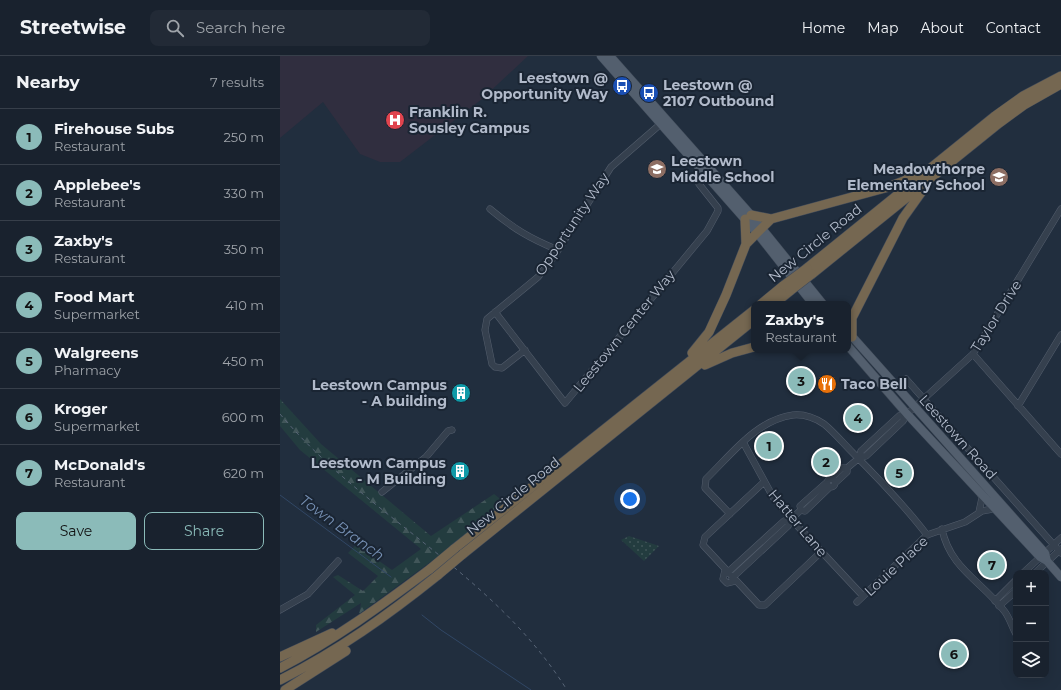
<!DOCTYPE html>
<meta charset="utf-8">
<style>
body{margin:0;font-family:Montserrat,sans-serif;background:#222a36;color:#f1f3f6}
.controls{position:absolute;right:12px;bottom:12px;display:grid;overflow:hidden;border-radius:8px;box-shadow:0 4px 16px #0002}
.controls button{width:36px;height:36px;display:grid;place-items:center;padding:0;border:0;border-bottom:1px solid #373f4a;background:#19222e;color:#f1f3f6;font:20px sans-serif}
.you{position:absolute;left:350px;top:443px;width:14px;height:14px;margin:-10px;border:3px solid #fff;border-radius:50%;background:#1a73e8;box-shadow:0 0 0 6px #1a73e833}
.badge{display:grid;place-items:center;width:26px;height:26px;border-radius:50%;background:#8bbbb9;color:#111;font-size:13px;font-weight:700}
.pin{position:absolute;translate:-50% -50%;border:2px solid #fff;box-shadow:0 1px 4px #0006}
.popup{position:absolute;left:471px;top:245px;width:100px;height:52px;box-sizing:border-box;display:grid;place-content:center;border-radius:8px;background:#19222e;filter:drop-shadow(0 1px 3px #0005);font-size:13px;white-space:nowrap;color:#9fa4aa}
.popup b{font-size:15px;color:#f1f3f6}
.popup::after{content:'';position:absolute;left:50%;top:100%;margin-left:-8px;border:8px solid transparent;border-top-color:#19222e}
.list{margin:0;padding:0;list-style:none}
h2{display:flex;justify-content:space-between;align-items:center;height:52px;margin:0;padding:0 16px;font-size:17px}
h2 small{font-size:13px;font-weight:400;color:#9fa4aa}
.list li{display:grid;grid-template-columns:26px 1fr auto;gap:12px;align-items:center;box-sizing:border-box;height:56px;padding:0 16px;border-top:1px solid #373f4a}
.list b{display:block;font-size:15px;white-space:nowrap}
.list p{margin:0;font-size:13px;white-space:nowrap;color:#9fa4aa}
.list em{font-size:13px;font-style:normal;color:#9fa4aa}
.actions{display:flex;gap:8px;padding:12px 16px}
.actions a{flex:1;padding:9px 0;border:1px solid #8bbbb9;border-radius:8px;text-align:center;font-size:14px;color:#8bbbb9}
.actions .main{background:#8bbbb9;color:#111}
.icon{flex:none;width:22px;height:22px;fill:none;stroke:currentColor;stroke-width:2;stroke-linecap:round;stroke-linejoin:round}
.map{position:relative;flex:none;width:781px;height:634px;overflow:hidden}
header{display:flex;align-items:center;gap:24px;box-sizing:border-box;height:56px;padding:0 20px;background:#19222e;border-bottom:1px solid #373f4a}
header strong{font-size:19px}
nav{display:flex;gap:22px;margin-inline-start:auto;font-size:14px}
.search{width:280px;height:36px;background:#222a36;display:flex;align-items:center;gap:10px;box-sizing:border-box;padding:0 14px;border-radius:8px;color:#9fa4aa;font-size:15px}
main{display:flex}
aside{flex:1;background:#19222e}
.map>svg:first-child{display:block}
.medical{fill:#302e3f}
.forest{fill:url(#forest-firs)}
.park{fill:url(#park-dots)}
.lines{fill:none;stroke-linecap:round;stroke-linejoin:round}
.stream{stroke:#314765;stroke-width:1}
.minor-casing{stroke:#535d6c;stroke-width:7}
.major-casing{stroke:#3e4957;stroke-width:9}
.highway-casing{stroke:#404a59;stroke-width:10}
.minor{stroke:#35404e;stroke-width:6}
.major{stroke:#535f6e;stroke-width:8}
.highway{stroke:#756751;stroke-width:9}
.rail{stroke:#576476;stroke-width:1;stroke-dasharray:4 4;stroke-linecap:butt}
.highway-bridge-casing{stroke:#404a59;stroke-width:10;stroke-linecap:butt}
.highway-bridge{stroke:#756751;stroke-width:9}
.labels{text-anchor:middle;stroke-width:4;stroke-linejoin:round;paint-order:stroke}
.poi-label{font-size:14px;font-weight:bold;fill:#b1baca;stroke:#1a2533;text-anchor:end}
.street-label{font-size:14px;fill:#b1baca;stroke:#1a2533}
.water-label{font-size:15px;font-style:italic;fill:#7690b4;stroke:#1a2533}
</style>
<header>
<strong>Streetwise</strong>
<div class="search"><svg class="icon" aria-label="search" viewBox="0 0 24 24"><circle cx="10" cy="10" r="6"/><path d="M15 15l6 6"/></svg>Search here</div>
<nav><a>Home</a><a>Map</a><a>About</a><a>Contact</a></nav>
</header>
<main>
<aside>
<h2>Nearby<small>7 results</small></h2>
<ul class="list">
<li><span class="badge">1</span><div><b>Firehouse Subs</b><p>Restaurant</p></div><em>250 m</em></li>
<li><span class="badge">2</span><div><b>Applebee's</b><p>Restaurant</p></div><em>330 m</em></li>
<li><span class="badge">3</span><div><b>Zaxby's</b><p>Restaurant</p></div><em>350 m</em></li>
<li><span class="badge">4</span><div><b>Food Mart</b><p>Supermarket</p></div><em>410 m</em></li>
<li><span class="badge">5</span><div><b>Walgreens</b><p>Pharmacy</p></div><em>450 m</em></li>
<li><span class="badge">6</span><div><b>Kroger</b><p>Supermarket</p></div><em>600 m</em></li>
<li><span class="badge">7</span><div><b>McDonald's</b><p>Restaurant</p></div><em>620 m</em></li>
</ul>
<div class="actions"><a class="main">Save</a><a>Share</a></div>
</aside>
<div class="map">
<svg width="781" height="634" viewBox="0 0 781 634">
<defs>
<pattern id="forest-firs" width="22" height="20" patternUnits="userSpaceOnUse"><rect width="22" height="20" fill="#233c3f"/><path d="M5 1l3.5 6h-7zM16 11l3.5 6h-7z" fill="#415659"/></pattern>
<pattern id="park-dots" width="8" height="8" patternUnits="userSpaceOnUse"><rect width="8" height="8" fill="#233c3f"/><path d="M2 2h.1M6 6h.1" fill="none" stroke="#415659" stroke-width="1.8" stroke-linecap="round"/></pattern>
</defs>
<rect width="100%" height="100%" fill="#212e3e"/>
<path class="medical" d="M0 0H248L202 43 120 106H100L80 98 43 46 0 82Z"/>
<path class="forest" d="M0 343 41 388 151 480 214 438 224 446 164 496 79 558 81 547 36 576V569L75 539 53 521 58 519 83 535 98 520 68 497 76 489 112 514 141 493 20 394 0 370Z"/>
<path class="park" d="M349 480 379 490 364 505 341 484Z"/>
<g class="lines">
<path class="stream" d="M0 439 111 521
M142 559 161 574 251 634"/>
<defs>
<path id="minor" d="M210 153C234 173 249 182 278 194
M215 256 285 347 427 175 438 155V152L419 128C418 121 421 118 426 113
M245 294 222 312 215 311 212 308 205 274 207 263 258 221 273 202 331 111 384 65
M693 298 781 398
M626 323 781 497
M738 350 781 279
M627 358 693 298 781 153
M463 386 493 441 511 463 583 540
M547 427a4 4 0 1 1 8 0a4 4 0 1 1-8 0Z
M550 423 562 412H567
M484 426 425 481 423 489 479 549H485L541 496
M555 427 567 416V412L579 402 586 400 623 365 627 358 619 360 581 395 579 402
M102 436 146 401 168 375 172 374
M521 454 520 450 546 427
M699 456 702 442 700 437
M450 458 425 432 426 423C451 399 476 364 513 359 524 358 535 362 544 368 554 376 563 387 572 396 598 422 625 450 647 479
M662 473C670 513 703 526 725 556 730 563 732 571 736 578
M445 514 443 523 447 527 455 525
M447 517 504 465 511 463
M743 517 781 482
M755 517 781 493
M452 522 508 470 511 463 521 454 525 455 550 431
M715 545 736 524
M577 546 647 479 685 466 702 455 713 453 718 455
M719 550 736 535
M0 554 28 538 58 505"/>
<path id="major" d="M321 0 477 177 533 248
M330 0 471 159 543 248
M569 277 765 497 767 505 781 521
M568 290 627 358 760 501 767 505"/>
<path id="highway" d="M471 159 491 163
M466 188 491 163 605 132 624 125 636 117
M527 212 715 60 743 40 781 20
M532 218 718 68 744 49 781 28
M481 248 504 229
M494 248 510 235
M572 281V262L623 162 643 134
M412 297 429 276 446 239 466 188 465 163
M425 309 452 297 474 291
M174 493 474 254
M183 498 474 264
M0 601 52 577
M0 612C54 584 102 549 150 513
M0 624C58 595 108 559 158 519
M5 634 66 595"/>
</defs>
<use href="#minor" class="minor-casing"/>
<use href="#major" class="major-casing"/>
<use href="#highway" class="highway-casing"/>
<use href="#minor" class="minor"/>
<use href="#major" class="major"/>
<use href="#highway" class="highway"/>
<path class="rail" d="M0 358C88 462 213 516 287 634"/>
<defs>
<path id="highway-bridge" d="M504 229 527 212
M510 235 532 218
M150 513 174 493
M158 519 183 498"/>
</defs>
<use href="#highway-bridge" class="highway-bridge-casing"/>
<use href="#highway-bridge" class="highway-bridge"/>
</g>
<defs>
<symbol id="bus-disc" viewBox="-11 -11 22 22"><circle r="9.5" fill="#1a4fb4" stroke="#1a2533"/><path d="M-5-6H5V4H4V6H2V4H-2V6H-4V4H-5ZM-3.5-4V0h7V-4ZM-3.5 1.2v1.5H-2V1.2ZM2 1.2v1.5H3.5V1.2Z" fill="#fff"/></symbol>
<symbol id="hospital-disc" viewBox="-11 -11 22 22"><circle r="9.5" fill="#e0444e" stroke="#1a2533"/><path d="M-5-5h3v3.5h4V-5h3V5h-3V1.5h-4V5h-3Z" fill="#fff"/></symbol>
<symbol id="school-disc" viewBox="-11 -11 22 22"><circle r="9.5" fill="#8d6e63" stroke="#1a2533"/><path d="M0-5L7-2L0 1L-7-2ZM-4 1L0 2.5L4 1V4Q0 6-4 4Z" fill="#fff"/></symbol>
<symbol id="restaurant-disc" viewBox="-11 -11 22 22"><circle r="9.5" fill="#e8710a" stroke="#1a2533"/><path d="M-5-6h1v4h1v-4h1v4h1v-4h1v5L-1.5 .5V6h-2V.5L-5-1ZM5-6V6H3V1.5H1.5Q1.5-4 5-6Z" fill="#fff"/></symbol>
<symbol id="building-disc" viewBox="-11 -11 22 22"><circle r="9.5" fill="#0f9aa8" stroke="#1a2533"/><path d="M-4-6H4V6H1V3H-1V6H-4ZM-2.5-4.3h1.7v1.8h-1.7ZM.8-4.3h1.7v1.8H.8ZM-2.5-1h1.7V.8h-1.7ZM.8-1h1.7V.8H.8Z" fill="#fff"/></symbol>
</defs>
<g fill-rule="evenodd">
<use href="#bus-disc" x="331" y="19" width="22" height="22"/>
<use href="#bus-disc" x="358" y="26" width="22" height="22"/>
<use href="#hospital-disc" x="104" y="53" width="22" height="22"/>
<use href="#school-disc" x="366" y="102" width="22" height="22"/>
<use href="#school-disc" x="708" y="110" width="22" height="22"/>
<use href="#restaurant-disc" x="536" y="317" width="22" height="22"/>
<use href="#building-disc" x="170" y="326" width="22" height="22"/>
<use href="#building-disc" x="169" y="404" width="22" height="22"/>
</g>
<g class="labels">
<g class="poi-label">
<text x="328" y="27">Leestown @<tspan x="328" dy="16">Opportunity Way</tspan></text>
<text x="383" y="34" text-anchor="start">Leestown @<tspan x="383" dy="16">2107 Outbound</tspan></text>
<text x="129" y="61" text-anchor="start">Franklin R.<tspan x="129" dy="16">Sousley Campus</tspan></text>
<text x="391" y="110" text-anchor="start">Leestown<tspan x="391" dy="16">Middle School</tspan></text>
<text x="705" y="118">Meadowthorpe<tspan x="705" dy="16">Elementary School</tspan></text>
<text x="561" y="333" text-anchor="start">Taco Bell</text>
<text x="167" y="334">Leestown Campus<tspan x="167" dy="16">- A building</tspan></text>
<text x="166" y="412">Leestown Campus<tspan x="166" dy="16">- M Building</tspan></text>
</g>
<g class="street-label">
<text transform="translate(292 168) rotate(-56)" y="5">Opportunity Way</text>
<text transform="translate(535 187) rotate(-39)" y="5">New Circle Road</text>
<text transform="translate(716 260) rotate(-58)" y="5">Taylor Drive</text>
<text transform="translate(344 275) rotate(-51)" y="5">Leestown Center Way</text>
<text transform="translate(678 381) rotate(48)" y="5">Leestown Road</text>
<text transform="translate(233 440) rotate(-39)" y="5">New Circle Road</text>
<text transform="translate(518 467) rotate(50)" y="5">Hatter Lane</text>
<text transform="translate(616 510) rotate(-43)" y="5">Louie Place</text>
</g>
<g class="water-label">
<text transform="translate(62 472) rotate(36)" y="5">Town Branch</text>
</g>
</g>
</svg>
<div class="controls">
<button>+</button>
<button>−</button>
<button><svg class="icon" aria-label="layers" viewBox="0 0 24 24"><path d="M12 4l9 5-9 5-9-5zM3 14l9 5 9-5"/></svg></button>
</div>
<div class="you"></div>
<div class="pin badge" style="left:489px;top:390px">1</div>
<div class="pin badge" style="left:546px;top:406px">2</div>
<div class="pin badge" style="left:521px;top:325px">3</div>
<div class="popup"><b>Zaxby's</b>Restaurant</div>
<div class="pin badge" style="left:578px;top:362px">4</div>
<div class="pin badge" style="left:619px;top:417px">5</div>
<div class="pin badge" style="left:674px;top:598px">6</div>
<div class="pin badge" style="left:712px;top:509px">7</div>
</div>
</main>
